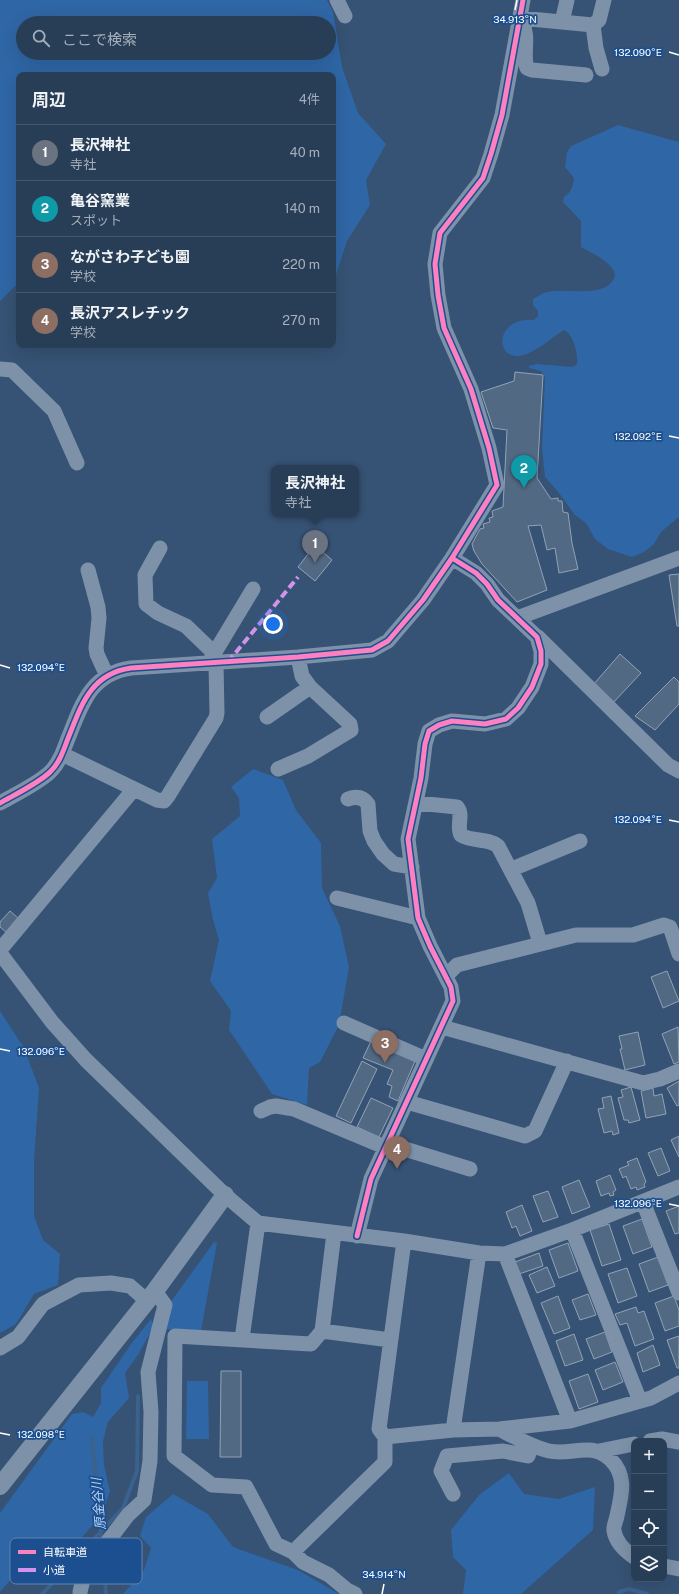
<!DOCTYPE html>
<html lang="ja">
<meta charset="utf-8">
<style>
body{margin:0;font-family:"Public Sans","Noto Sans JP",sans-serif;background:#344961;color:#f1f3f6}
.controls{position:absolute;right:12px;bottom:12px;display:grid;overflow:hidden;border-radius:8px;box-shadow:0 4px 16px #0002}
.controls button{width:36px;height:36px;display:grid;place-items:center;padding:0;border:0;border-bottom:1px solid #44576d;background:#283e57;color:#f1f3f6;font:20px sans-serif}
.you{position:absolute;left:273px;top:624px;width:14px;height:14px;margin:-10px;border:3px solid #fff;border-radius:50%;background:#1a73e8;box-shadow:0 0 0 6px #1a73e833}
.badge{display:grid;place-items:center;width:26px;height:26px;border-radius:50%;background:#b9c2ce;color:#fff;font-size:13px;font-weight:700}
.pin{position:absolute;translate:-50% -33px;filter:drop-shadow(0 1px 2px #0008)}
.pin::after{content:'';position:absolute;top:21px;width:14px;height:12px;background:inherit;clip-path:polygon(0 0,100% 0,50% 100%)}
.popup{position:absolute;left:271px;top:465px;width:88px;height:52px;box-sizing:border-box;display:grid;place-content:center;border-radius:8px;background:#283e57;filter:drop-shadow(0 1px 3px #0005);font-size:13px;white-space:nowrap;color:#a5aeba}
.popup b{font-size:15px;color:#f1f3f6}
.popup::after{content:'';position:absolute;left:50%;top:100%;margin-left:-8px;border:8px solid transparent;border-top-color:#283e57}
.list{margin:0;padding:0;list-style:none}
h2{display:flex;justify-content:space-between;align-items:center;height:52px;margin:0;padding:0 16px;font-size:17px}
h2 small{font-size:13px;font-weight:400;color:#a5aeba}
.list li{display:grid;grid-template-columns:26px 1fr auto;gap:12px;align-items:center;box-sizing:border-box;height:56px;padding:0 16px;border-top:1px solid #44576d}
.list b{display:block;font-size:15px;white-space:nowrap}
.list p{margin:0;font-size:13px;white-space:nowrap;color:#a5aeba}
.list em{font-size:13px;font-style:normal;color:#a5aeba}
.icon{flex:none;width:22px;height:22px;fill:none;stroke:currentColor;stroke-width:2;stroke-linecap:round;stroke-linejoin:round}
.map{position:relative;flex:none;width:679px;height:1594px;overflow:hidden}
.search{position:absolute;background:#283e57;box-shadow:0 4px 16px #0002;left:16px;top:16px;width:320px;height:44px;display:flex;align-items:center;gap:10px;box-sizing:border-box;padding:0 14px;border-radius:22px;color:#a5aeba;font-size:15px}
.panel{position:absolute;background:#283e57;box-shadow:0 4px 16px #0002;left:16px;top:72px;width:320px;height:276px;border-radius:8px}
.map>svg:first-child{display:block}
.green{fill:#2f66a5;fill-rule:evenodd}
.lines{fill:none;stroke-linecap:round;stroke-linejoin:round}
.stream{stroke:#3b618d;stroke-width:4}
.building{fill:#526984;stroke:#92a2b6}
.minor{stroke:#7d92a8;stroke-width:15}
.tertiary{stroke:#7d92a8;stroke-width:18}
.quiet{stroke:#d193ec;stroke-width:4;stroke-dasharray:8 4;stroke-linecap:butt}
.cycleway-casing{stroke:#1b4f8f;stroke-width:8}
.cycleway{stroke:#ff80c0;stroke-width:5}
.ticks{fill:none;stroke:#fff;stroke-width:1.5}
.labels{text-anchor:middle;stroke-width:3.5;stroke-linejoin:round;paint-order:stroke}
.water-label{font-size:13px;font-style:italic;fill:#b5d3f5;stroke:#1b4f8f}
.key{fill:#1b4f8f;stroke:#5f84b1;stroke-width:1}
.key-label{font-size:11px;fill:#fff}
.ticks-label{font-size:10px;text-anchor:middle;fill:#fff;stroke:#1b4f8f;stroke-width:3.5;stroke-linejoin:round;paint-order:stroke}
</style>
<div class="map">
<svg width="679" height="1594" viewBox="0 0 679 1594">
<rect width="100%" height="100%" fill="#365274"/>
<path class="green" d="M0 0H327L333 12 342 67 358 113 386 144 366 180 370 205 347 241 333 284V75H19V282L0 301ZM23 23H329V53H23Z
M618 125 679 142V517L661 532 654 544 644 552 632 557 608 549 595 539 586 523 575 515 559 493 545 477 542 449 545 377 541 371 529 368V366L536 364 573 367 577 364C578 354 574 335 564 330 551 338 539 350 524 355 495 364 492 317 534 320L538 316V311L533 305V299C537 297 541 294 544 293 562 287 606 299 614 278 620 266 590 252 581 247V221L563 202 564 197C571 193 573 186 574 178L565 167 567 152 571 146Z
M253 769 283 780 296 810 321 843 322 888 340 926 349 967 339 1025 320 1062 309 1068 307 1105 272 1094 229 1030 231 1011 210 981 219 940 213 920 208 893 217 878 212 839 240 816 239 798 231 787Z
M0 1011 24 1048 39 1088 34 1161V1216L43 1240 60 1254 58 1285 34 1294 16 1324 0 1333Z
M214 1242 217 1243 201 1331 165 1329 170 1303Z
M151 1319 154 1326 138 1355 125 1373 129 1398 108 1422 103 1441 104 1465 110 1491 102 1515 46 1577 31 1556 0 1592V1513L72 1414 83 1412 93 1417 101 1403V1388L131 1344Z
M187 1381H208L209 1439H186Z
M509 1473 524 1494 559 1499 595 1487 593 1530 521 1594H463L466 1570 453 1557 451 1530 479 1495Z
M173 1494 208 1514 233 1547 298 1570 339 1594H123L144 1570 151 1548 140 1536 146 1517Z"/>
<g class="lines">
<path class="stream" d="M92 1439 102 1542
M103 1555 106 1594
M42 1594 123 1508 137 1471 138 1396
M619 1594V1592L629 1589 647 1594"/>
</g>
<path class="building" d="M515 372 543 375 537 478 551 499 558 498V501H562L563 512 568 513 572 543 578 569 559 573 555 548 547 550 541 525 528 526 547 590 517 602 482 564 474 551 472 544 480 529 484 528 483 524 490 522 489 518 493 517 492 511 503 507 507 430 493 428 481 392 514 381Z
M315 545 332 560 315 581 298 567Z
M679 574V626H677L669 575Z
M620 654 641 673 612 704 593 685Z
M674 677 679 682V704L655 730 635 716Z
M10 911 18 918 6 932 0 927V922Z
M667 971 679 1001 663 1008 651 977Z
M678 1027 679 1062 674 1064 662 1034Z
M638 1032 645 1065 625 1070 620 1049H622L619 1036Z
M371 1041 415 1061 398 1101 389 1097 392 1086 387 1084 393 1070 363 1058Z
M362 1061 377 1069 351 1123 336 1116Z
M679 1081V1105L677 1106 667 1088Z
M631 1087 640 1120 629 1123 628 1120H624L618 1098 623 1097 621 1090Z
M653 1088 654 1096 662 1094 666 1114 646 1118 641 1091Z
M611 1096 619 1133 613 1135 612 1131 604 1133 598 1109 604 1108 602 1098Z
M371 1098 393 1108 379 1137 357 1127Z
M679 1136V1157L671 1140Z
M661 1148 670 1171 658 1176 648 1153Z
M637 1158 646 1182 644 1184 645 1187 637 1190 636 1187 631 1189 626 1176 623 1178 619 1169 629 1165 627 1162Z
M610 1175 616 1190 613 1192 614 1195 610 1196 609 1193 601 1196 596 1181Z
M579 1180 590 1207 572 1214 562 1187Z
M548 1191 558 1217 543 1222 533 1196Z
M522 1205 532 1231 520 1236 516 1226 512 1228 506 1212Z
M679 1206V1233L675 1234 666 1211Z
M642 1219 652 1247 633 1254 623 1226Z
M609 1224 621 1260 602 1266 590 1230Z
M568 1243 578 1271 559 1278 549 1250Z
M539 1253 543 1266 519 1274 515 1262Z
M658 1257 668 1285 649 1292 639 1264Z
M547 1267 555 1286 537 1293 529 1275Z
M627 1268 637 1296 618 1303 608 1274Z
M588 1294 596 1315 580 1320 572 1300Z
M558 1296 570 1328 554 1334 541 1303Z
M674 1296 679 1310V1326L665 1331 655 1303Z
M636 1307 638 1313 644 1311 654 1339 635 1346 627 1323 620 1325 615 1314Z
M605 1332 612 1352 594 1359 586 1339Z
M574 1334 583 1360 565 1366 556 1341Z
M679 1336V1368H677L667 1340Z
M653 1345 660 1365 643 1372 637 1353Z
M615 1362 623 1382 603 1390 595 1370Z
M221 1371H241V1457H220Z
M588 1374 598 1402 579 1409 569 1381Z"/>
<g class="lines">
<path class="minor" d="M337 0 345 16
M520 18 593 25 599 20 604 0
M522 22C530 38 522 54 527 68L532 70 586 75
M562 22 567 0
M593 25 596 48 602 69
M0 369 12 370 54 411 77 463
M160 548 145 575 146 604 158 613 186 626 214 653
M88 570 98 607 99 618 96 648 97 654 107 676
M517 618 679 558
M538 637 668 765 679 771
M209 662 253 589
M267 717 310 687
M62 754 157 800 164 801 168 796 216 718 217 713 216 663
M278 769 308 756 351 730 350 724 310 687 302 676 298 657
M348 799C356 796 363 797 368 804L370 831 374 841 383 854 394 864 412 867
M0 803C14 795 41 782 51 771 59 763 63 752 67 741 81 707 89 674 131 668L298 657 372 650 388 641 423 600 452 558 497 485 489 448 471 389 444 328 438 295 435 264 440 233 483 178 491 154 502 115 523 0
M417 803 457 807C464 815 456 826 461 835 472 842 488 838 498 846L528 903 540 943
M512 869 580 841
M337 898 418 918
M0 950 134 789
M0 953 52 1022 86 1060 225 1195 258 1223 404 1241 479 1253 505 1254 572 1230 679 1187
M446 976 457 965 576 935H633L664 925 670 927 679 954
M344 1023 426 1059
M442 1027 643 1083 660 1079 679 1071
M407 1102 525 1136 535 1131 567 1061
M261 1111 270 1107 276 1106 294 1109 380 1145 395 1146 470 1169
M643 1202 679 1293
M572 1230 640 1401
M334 1233 322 1331 311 1344 175 1336 174 1456 212 1485 246 1487 276 1544 293 1552 385 1462V1437
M357 1236 371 1179 453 1001 451 987 430 946 418 918 409 847 408 839 421 778 425 744 429 731 439 725 452 721 485 724 506 719 518 708 532 687 541 664V651L537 637 498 600 487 584 476 573 452 558
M404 1241 379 1429 385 1437 453 1430 499 1429 570 1421 651 1398 679 1383
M505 1254 570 1421
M322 1331 390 1340
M242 1339 258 1223
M0 1348 18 1337 43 1304 79 1285 111 1283 130 1286 147 1301
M499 1429C515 1437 531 1447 549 1451 571 1456 591 1441 610 1459 628 1476 621 1496 617 1516 616 1521 613 1527 614 1531 616 1542 625 1551 634 1557
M453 1430 479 1253
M650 1441 662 1439 679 1442
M599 1451 634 1444
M453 1494 441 1471 447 1456 503 1451 528 1456 532 1445
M293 1552 303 1562 329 1575 347 1590 355 1594
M664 1566 679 1569
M80 1592 85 1571 128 1515 144 1500 150 1461 151 1412 148 1372 165 1305 155 1291"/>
<path class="tertiary" d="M0 1486 155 1291 225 1195"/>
<path class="quiet" d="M228 662 298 577"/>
<defs>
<path id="cycleway" d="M0 803C14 795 41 782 51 771 59 763 63 752 67 741 81 707 89 674 131 668L298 657 372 650 388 641 423 600 452 558 497 485 489 448 471 389 444 328 438 295 435 264 440 233 483 178 491 154 502 115 523 0
M357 1236 371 1179 453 1001 451 987 430 946 418 918 409 847 408 839 421 778 425 744 429 731 439 725 452 721 485 724 506 719 518 708 532 687 541 664V651L537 637 498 600 487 584 476 573 452 558"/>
</defs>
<use href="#cycleway" class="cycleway-casing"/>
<use href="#cycleway" class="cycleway"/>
</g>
<path class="ticks" d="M515 10 517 0M669 52 679 55M669 436 679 438M0 665 10 668M669 820 679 822M0 1049 10 1051M669 1204 679 1206M0 1433 10 1435M382 1594 384 1584"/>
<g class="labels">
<g class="water-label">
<text transform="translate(98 1504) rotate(-95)" y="5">原金谷川</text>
</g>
</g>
<rect x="10" y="1538" width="132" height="46" rx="6" class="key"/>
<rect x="18" y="1550" width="18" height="4" fill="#ff80c0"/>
<rect x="18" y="1568" width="18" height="4" fill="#d193ec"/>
<g class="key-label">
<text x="43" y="1556">自転車道</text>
<text x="43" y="1574">小道</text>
</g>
<g class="ticks-label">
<text x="515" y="23">34.913°N</text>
<text x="638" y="56">132.090°E</text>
<text x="638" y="440">132.092°E</text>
<text x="41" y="671">132.094°E</text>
<text x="638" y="823">132.094°E</text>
<text x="41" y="1055">132.096°E</text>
<text x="638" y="1207">132.096°E</text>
<text x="41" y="1438">132.098°E</text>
<text x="384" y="1578">34.914°N</text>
</g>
</svg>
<div class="controls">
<button>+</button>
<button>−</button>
<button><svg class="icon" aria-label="locate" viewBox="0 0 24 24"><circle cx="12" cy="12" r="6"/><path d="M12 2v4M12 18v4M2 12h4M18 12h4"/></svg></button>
<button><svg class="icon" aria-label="layers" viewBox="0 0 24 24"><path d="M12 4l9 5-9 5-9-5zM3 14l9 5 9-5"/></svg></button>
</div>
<div class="you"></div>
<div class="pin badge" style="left:315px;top:563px;background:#6b7280">1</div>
<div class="popup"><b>長沢神社</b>寺社</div>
<div class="pin badge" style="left:524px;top:488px;background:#0f9aa8">2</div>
<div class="pin badge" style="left:385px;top:1063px;background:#8d6e63">3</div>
<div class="pin badge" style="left:397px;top:1169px;background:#8d6e63">4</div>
<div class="search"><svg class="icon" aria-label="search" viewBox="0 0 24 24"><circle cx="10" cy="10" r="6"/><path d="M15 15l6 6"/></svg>ここで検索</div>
<section class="panel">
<h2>周辺<small>4件</small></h2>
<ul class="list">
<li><span class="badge" style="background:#6b7280">1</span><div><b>長沢神社</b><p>寺社</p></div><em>40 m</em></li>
<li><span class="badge" style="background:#0f9aa8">2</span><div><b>亀谷窯業</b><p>スポット</p></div><em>140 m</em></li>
<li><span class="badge" style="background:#8d6e63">3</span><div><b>ながさわ子ども園</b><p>学校</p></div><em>220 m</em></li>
<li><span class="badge" style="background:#8d6e63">4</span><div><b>長沢アスレチック</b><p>学校</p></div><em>270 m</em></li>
</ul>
</section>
</div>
